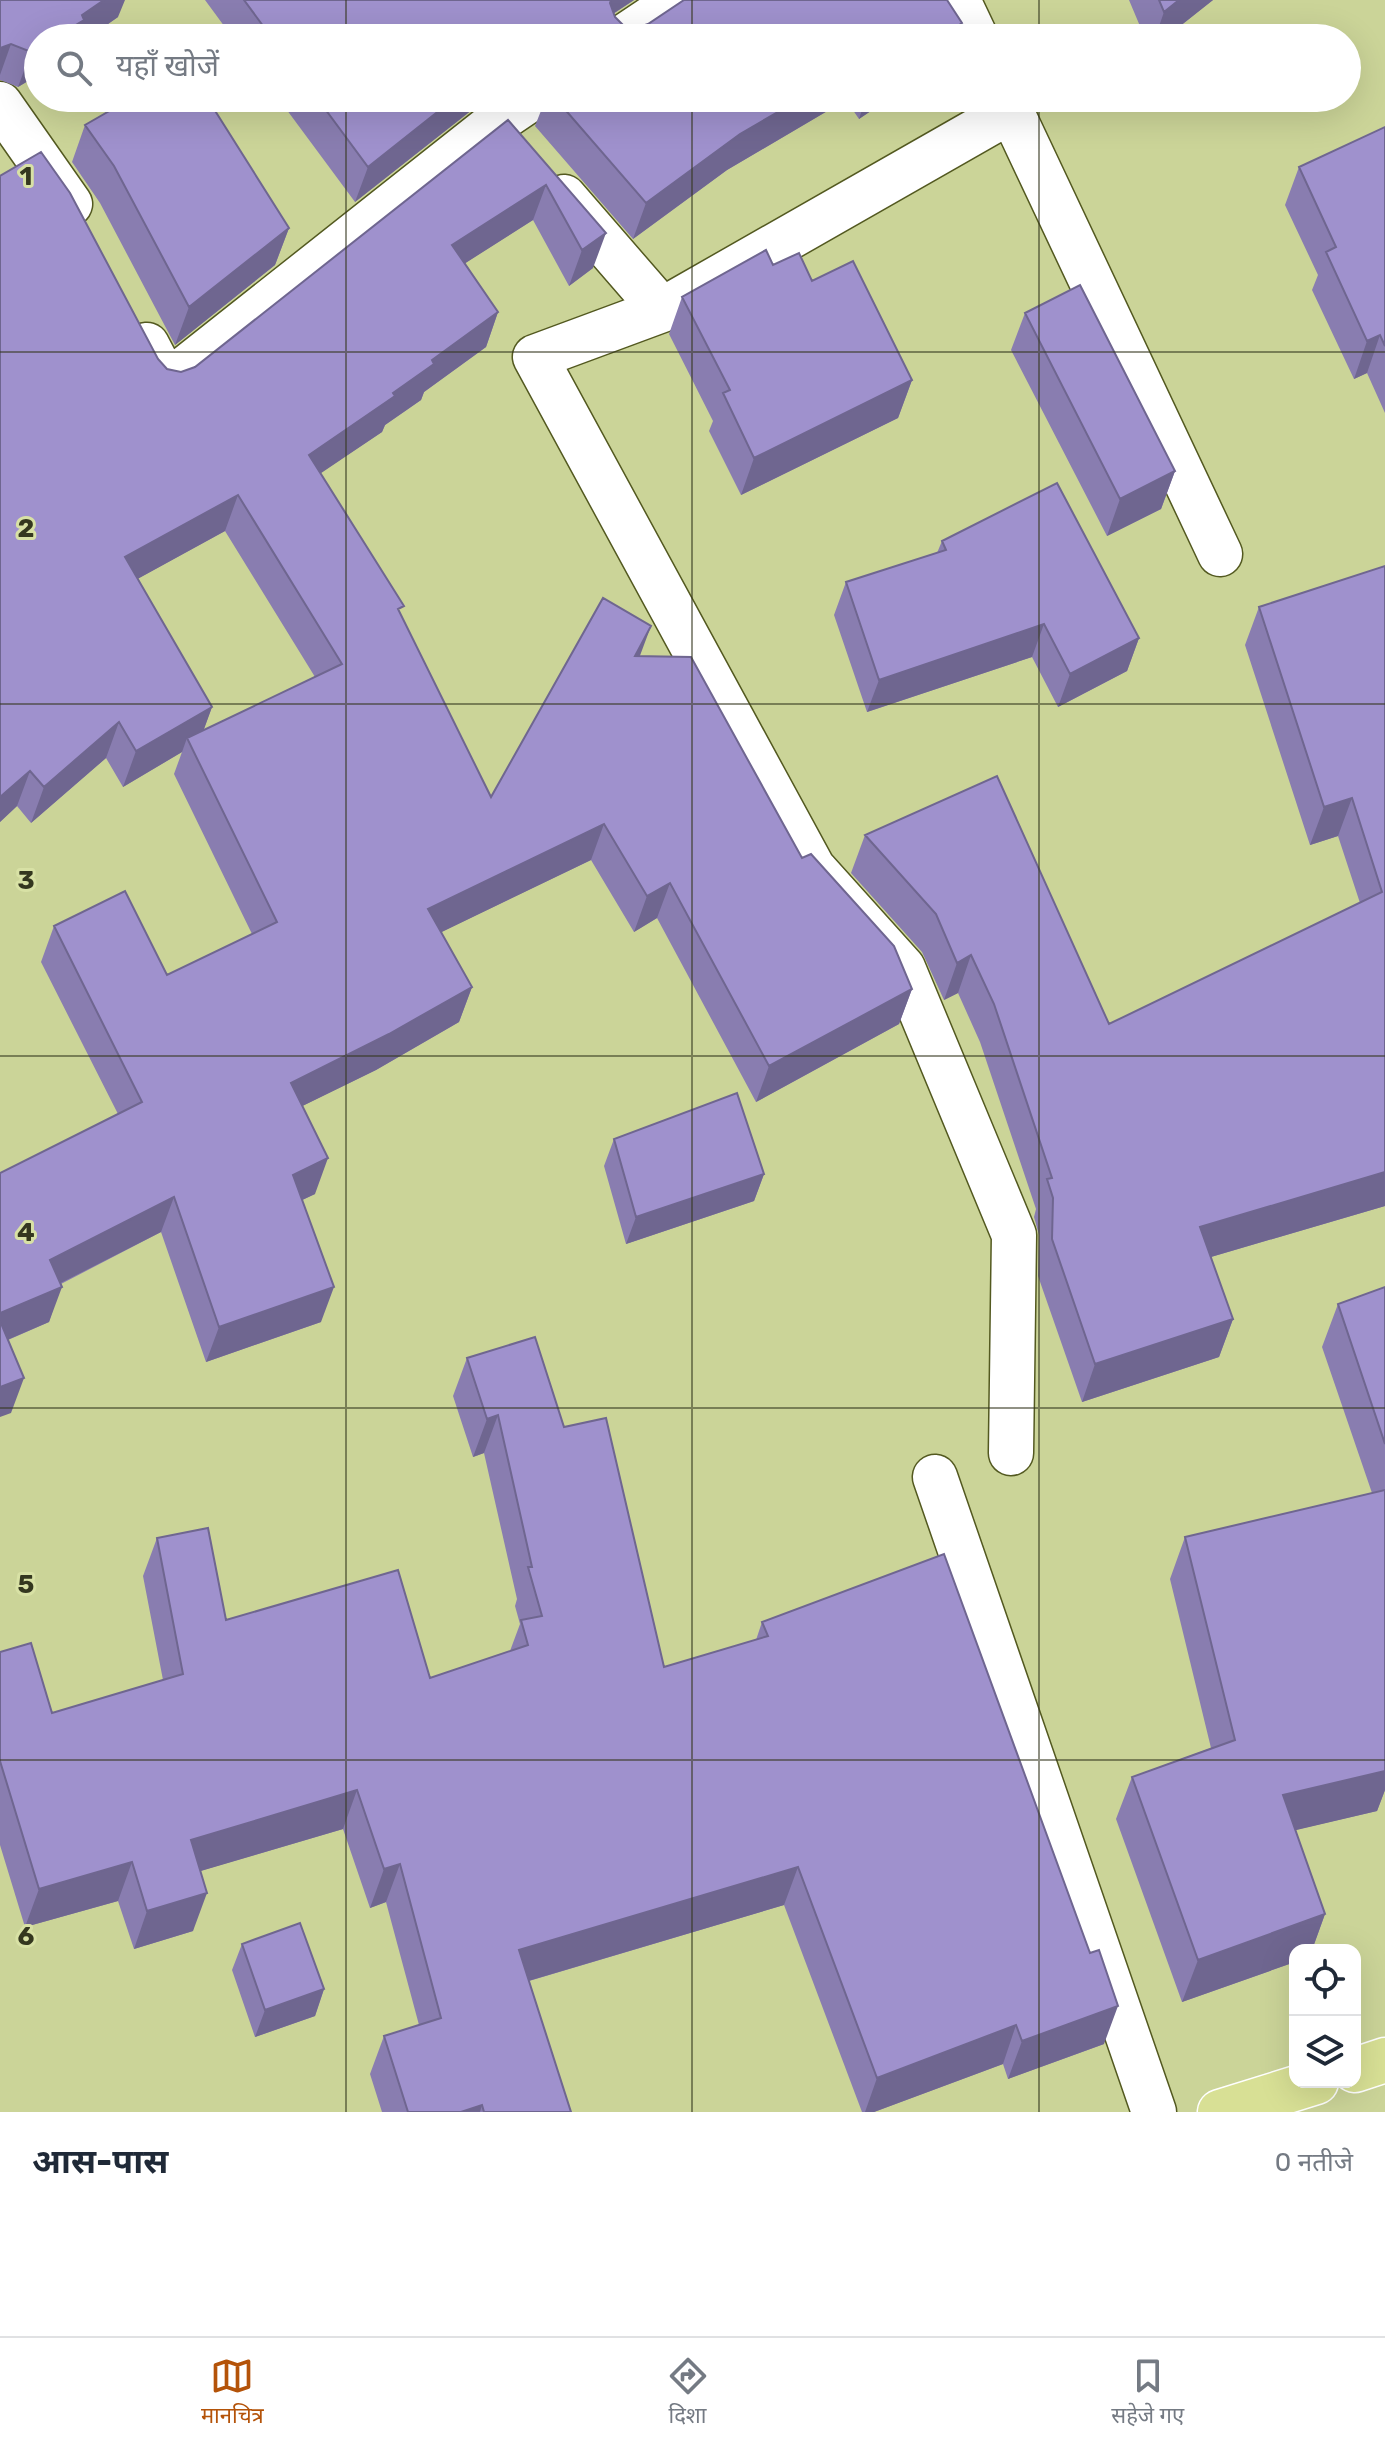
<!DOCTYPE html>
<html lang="hi">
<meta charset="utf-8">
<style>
body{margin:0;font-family:Rubik,"Noto Sans Devanagari",sans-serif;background:#f6f6f7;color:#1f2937}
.controls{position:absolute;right:24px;bottom:24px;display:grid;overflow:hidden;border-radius:16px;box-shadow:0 8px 32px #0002}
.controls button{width:72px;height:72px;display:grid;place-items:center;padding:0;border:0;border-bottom:2px solid #e0e1e3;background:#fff;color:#1f2937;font:40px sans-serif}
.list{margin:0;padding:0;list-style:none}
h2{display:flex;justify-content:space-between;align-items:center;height:104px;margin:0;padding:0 32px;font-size:34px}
h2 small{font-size:26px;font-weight:400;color:#747a83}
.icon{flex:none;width:44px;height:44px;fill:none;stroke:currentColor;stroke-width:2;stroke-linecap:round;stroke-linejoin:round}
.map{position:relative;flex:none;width:1385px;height:2112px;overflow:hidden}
.search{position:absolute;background:#fff;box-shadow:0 8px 32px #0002;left:24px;right:24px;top:24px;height:88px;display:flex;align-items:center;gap:20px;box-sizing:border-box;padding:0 28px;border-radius:44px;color:#747a83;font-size:30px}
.sheet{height:224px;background:#fff}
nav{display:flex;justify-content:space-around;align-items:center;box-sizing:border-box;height:112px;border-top:2px solid #e0e1e3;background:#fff;font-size:22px;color:#747a83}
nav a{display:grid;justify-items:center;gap:4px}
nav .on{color:#b45309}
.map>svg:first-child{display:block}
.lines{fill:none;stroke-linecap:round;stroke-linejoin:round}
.minor-casing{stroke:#535920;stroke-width:47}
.major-casing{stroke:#fff;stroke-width:47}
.minor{stroke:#fff;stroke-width:44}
.major{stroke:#d8e095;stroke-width:44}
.wall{fill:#897db0;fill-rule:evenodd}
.shaded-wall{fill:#6f6690}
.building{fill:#9f91cd;stroke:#6f6690;stroke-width:2}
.grid{fill:none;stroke:#34371f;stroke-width:2;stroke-opacity:0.55}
.grid-label{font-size:26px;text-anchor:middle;font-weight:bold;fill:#34371f;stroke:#d8e1a5;stroke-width:6;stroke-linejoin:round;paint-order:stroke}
</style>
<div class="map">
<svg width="1385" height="2112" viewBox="0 0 1385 2112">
<rect width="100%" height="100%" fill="#cbd498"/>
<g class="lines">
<defs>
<path id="minor" d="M958 0 976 38
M622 38 679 0
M1005 98 1220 554
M0 104 70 204
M564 197 662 310
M147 345 167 383 498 121 532 98
M1011 1453 1014 1235 903 968 813 868 535 357 662 310 1011 111
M935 1477 1154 2112"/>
<path id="major" d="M1355 2070 1385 2060
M1220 2112 1316 2082"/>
</defs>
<use href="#minor" class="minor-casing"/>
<use href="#major" class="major-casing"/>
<use href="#minor" class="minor"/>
<use href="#major" class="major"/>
</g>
<path class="wall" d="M0 0 118 17 88 38H38V75L18 87 0 80Z
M205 0H634L613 14 615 17 623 25 636 28 957 38H233Z
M1129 0H1213L1165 38H1145Z
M278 98H487L355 202Z
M546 98H890L859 119 846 100 727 170 633 239 535 126Z
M508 120 593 268 569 286 533 220 465 263 498 312 486 347 424 392 421 400 385 425 382 432 320 473 400 615 491 797 640 656 802 858 912 989 899 1024 756 1102 657 918 634 932 591 860 441 932 472 987 459 1022 376 1070 302 1106 315 1194 302 1200 321 1322 206 1362 161 1232 61 1284 49 1322 8 1340 11 1413 0 1173 118 1114 41 962 54 926 167 975 252 934 174 774 182 752 123 787 106 758 31 823 17 806 0 822V176L158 359 167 369 181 372 195 367ZM225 531 315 677 203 731 212 707 137 579Z
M85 125 289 228 275 265 175 345 100 203 72 162Z
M1385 127V413L1367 373 1354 379 1312 290 1318 275 1285 205 1299 167Z
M773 265 812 281 912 380 898 418 741 495 709 431 713 421 669 334 682 297Z
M1025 313 1175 471 1161 509 1107 536 1011 350Z
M942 541 1139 638 1127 671 1058 707 1032 657 867 712 834 615 846 582 937 553Z
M1385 566V1206L1211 1257 1233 1319 1219 1357 1082 1402 1038 1276 1039 1235 1034 1217 1036 1209 980 1042 958 993 944 1000 922 952 851 873 865 835 1109 1024 1360 903 1338 836 1310 845 1245 645 1259 607Z
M614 1139 764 1174 754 1201 626 1244 604 1166Z
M1385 1287V1790L1377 1811 1295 1830 1325 1914 1312 1950H1295V1962L1182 2002 1116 1819 1132 1777 1211 1748 1170 1579 1185 1537 1372 1493 1322 1347 1338 1304Z
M467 1358 564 1427 664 1667 756 1640 762 1622 1104 2044 1008 2079 1003 2064 874 2112H862L784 1905 529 1981 571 2112H382L370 2074 384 2036 419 2025 386 1902 370 1908 343 1829 200 1871 193 1931 134 1949 118 1901 25 1927 0 1845V1652L52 1713 163 1680 143 1576 157 1538 226 1620 430 1678 510 1651 520 1624 515 1606 517 1599 484 1453 473 1457 453 1396Z
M242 1944 324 1989 315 2016 255 2037 232 1970Z"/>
<path class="shaded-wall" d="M104 0H125L118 17 88 38H54L82 15Z
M610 0H634L608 17Z
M1179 0H1213L1165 38H1155L1164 12Z
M962 23 957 38H940Z
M11 44 0 75V48Z
M38 48V75L18 87 31 52Z
M455 98H487L355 202 368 167Z
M802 98H847L846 100 727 170 633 239 646 203 740 134Z
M866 98H890L859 119Z
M546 185 533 220 439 280 452 245Z
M289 228 275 265 175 345 189 307Z
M606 233 593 268 569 286 582 250Z
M498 312 486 347 424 392 421 400 385 425 382 432 296 490 309 455 393 393 432 360Z
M1380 335 1367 373 1354 379 1367 341Z
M912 380 898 418 741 495 754 458Z
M1175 471 1161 509 1107 536 1120 499Z
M238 495 225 531 112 593 125 557Z
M1044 624 1032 657 867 712 879 680Z
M651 626 638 661 635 656Z
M1139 638 1127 671 1058 707 1070 674Z
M212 707 199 743 187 738 182 752 123 787 136 751Z
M119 722 106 758 31 823 44 787Z
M30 771 17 806 0 822V797Z
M1352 798 1338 836 1310 845 1324 807Z
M604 824 591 860 415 945 428 909Z
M670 883 657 918 634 932 647 896Z
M971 955 958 993 944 1000 957 963Z
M472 987 459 1022 376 1070 278 1118 291 1083Z
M912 989 899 1024 756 1102 769 1066Z
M328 1158 315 1194 281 1210 293 1175Z
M1385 1172V1206L1187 1264 1200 1227Z
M764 1174 754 1201 626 1244 636 1217Z
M174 1197 161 1232 37 1295 50 1260Z
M62 1287 49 1322 0 1343V1313Z
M334 1287 321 1322 206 1362 219 1327Z
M1233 1319 1219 1357 1082 1402 1095 1364Z
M24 1378 11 1413 0 1417V1387Z
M498 1415 484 1453 473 1457 487 1419Z
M1385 1734V1790L1377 1811 1267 1837 1283 1795Z
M357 1790 343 1829 177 1878 191 1840Z
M132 1862 118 1901 25 1927 39 1889Z
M400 1864 386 1902 370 1908 384 1869Z
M798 1867 784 1905 505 1988 519 1950Z
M207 1893 193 1931 134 1949 147 1911Z
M1325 1914 1312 1950H1295V1962L1182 2002 1198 1960Z
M324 1989 315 2016 255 2037 265 2010Z
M1118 2006 1104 2044 1008 2079 1022 2041Z
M1016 2025 1003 2064 874 2112H865L877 2078Z
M482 2105 480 2112H461Z"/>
<path class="building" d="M0 0H104L82 15 84 20 54 38H38V48L31 52 11 44 0 48Z
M244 0H611L610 3 615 17 623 25 636 28 648 24 684 0H947L962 23 940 38H272Z
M1159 0H1179L1164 12Z
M132 98H207L289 228 189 307 114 166 85 125Z
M317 98H455L368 167Z
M555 98H802L740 134 646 203Z
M508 120 606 233 582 250 546 185 452 245 498 312 432 360 434 364 393 393 395 396 309 455 404 606 398 609 491 797 603 598 651 626 635 656 691 657 802 858 811 854 894 946 912 989 769 1066 670 883 647 896 604 824 428 909 472 987 389 1034 291 1083 328 1158 293 1175 334 1287 219 1327 174 1197 50 1260 62 1287 0 1313V1173L142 1102 54 926 125 891 167 975 277 922 187 738 342 664 238 495 125 557 212 707 136 751 119 722 44 787 30 771 0 797V176L41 152 70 193 158 359 167 369 181 372 195 367Z
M1385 127V346L1380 335 1367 341 1326 252 1336 247 1299 167Z
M766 250 773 265 799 253 812 281 853 261 912 380 754 458 723 393 730 390 682 297Z
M1080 285 1175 471 1120 499 1025 313Z
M1057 483 1139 638 1070 674 1044 624 879 680 846 582 946 550 942 541Z
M1385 566V1172L1200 1227 1233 1319 1095 1364 1052 1239 1053 1198 1047 1179 1052 1178 994 1004 971 955 957 963 936 914 865 835 997 776 1109 1024 1382 892 1352 798 1324 807 1259 607Z
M737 1093 764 1174 636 1217 614 1139Z
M1385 1287V1444L1338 1304Z
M0 1321 24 1378 0 1387Z
M535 1337 564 1427 606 1418 664 1667 768 1636 762 1622 944 1554 1090 1953 1099 1950 1118 2006 1022 2041 1016 2025 877 2078 798 1867 519 1950 571 2112H484L482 2105 461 2112H408L384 2036 441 2018 400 1864 384 1869 357 1790 191 1840 207 1893 147 1911 132 1862 39 1889 0 1761V1652L31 1643 52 1713 183 1674 157 1538 208 1528 226 1620 398 1570 430 1678 528 1645 521 1620 542 1616 528 1567H532L498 1415 487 1419 467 1358Z
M1385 1490V1771L1283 1795 1325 1914 1198 1960 1132 1777 1235 1740 1185 1537Z
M300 1923 324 1989 265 2010 242 1944Z"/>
<path class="grid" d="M346 0V38M692 0V38M1039 0V38M346 98V2112M692 98V2112M1039 98V2112M0 352H1385M0 704H1385M0 1056H1385M0 1408H1385M0 1760H1385"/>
<g class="grid-label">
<text x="26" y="185">1</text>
<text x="26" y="537">2</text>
<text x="26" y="889">3</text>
<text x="26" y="1241">4</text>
<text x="26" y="1593">5</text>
<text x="26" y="1945">6</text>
</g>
</svg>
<div class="controls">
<button><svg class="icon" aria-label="locate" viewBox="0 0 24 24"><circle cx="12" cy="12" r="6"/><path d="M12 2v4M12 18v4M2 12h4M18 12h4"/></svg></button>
<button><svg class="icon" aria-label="layers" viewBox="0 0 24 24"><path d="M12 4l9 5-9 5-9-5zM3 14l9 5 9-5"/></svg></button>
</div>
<div class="search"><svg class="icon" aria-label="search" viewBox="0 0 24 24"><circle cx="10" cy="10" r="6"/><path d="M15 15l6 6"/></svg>यहाँ खोजें</div>
</div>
<section class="sheet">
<h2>आस-पास<small>0 नतीजे</small></h2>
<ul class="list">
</ul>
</section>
<nav>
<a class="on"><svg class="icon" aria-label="map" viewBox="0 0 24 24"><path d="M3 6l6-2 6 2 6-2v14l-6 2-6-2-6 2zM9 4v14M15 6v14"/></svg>मानचित्र</a>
<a><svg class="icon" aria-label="directions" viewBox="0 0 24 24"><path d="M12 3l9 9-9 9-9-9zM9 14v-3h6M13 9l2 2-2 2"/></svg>दिशा</a>
<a><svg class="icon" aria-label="saved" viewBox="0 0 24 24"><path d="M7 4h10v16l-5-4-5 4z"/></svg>सहेजे गए</a>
</nav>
